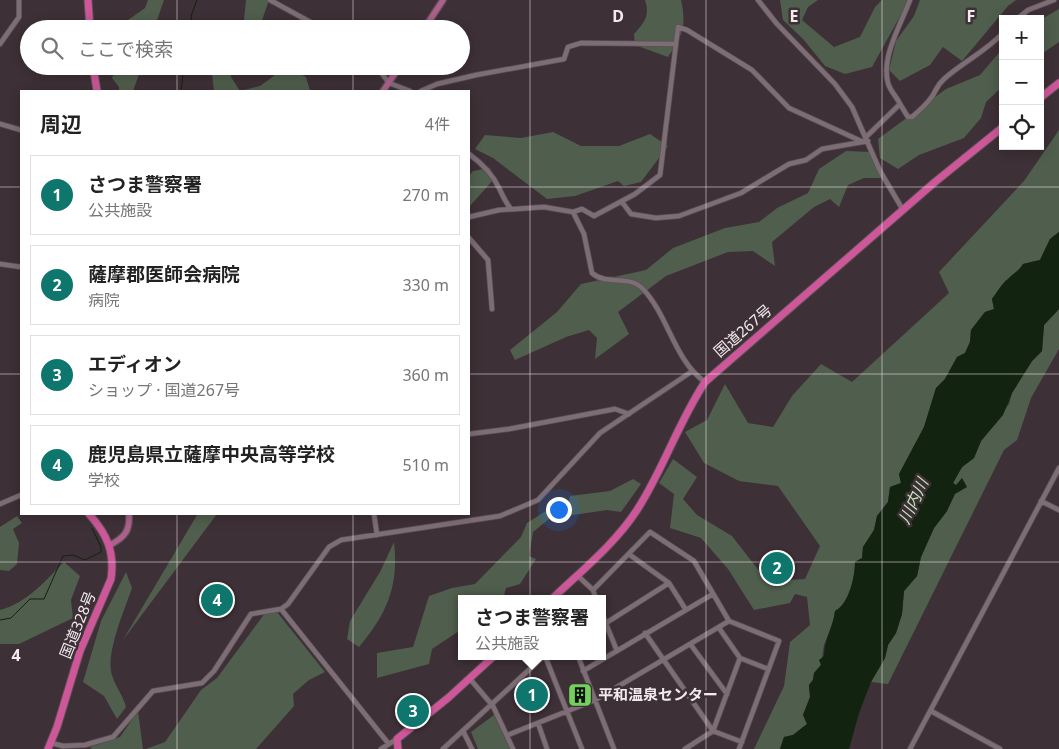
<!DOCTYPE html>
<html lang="ja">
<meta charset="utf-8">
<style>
body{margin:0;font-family:"Noto Sans","Noto Sans JP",sans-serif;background:#f6f6f6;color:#222}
.controls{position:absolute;right:15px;top:15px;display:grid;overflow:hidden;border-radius:0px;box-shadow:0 2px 12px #0003}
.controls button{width:45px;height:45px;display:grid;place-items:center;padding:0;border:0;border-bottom:1px solid #e0e0e0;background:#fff;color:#222;font:25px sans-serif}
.you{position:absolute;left:558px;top:509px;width:18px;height:18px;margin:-12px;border:4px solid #fff;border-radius:50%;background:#1a73e8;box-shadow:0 0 0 8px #1a73e833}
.badge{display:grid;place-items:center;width:32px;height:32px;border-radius:50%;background:#0f766e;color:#fff;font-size:16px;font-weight:700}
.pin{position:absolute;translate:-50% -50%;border:2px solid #fff;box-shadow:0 1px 5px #0006}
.popup{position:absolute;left:458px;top:595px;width:148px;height:65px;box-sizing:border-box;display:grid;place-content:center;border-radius:0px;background:#fff;filter:drop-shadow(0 1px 4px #0005);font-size:16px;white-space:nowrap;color:#767676}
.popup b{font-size:19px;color:#222}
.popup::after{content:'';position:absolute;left:50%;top:100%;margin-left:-10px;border:10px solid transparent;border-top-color:#fff}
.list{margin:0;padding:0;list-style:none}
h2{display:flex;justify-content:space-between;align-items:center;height:65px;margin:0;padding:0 20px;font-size:21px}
h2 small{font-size:16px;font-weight:400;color:#767676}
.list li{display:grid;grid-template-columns:32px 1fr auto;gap:15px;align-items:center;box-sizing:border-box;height:80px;margin:0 10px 10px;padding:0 10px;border:1px solid #e0e0e0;border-radius:0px}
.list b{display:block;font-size:19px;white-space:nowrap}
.list p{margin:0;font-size:16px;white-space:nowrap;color:#767676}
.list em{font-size:16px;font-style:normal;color:#767676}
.icon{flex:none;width:28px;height:28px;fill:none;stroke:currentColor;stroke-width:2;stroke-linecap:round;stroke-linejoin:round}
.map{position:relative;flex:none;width:1059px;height:749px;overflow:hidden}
.search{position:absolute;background:#fff;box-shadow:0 2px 12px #0003;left:20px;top:20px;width:450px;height:55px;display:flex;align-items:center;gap:12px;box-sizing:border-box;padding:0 18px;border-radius:28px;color:#767676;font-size:19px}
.panel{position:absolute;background:#fff;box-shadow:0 2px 12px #0003;left:20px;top:90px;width:450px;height:425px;border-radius:0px}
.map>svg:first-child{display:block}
.green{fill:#505e4d}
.water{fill:#12230f}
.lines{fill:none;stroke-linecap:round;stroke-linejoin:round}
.stream{stroke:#12230f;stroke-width:1}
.minor-casing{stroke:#5a4f54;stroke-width:6}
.major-casing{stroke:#5a4f54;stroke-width:8}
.highway-casing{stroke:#5a4f54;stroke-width:9}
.minor{stroke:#7d6d75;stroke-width:4.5}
.major{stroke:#ad608b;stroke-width:5.5}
.highway{stroke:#cd5799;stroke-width:7}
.grid{fill:none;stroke:#f3eaee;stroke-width:1;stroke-opacity:0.55}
.labels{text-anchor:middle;stroke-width:5;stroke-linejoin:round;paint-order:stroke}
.street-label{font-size:15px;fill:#f3eaee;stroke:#3d3036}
.poi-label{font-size:15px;font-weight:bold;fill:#f3eaee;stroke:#3d3036;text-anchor:start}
.water-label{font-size:16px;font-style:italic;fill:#c3e9ba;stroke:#3d3036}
.grid-label{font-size:16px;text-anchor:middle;font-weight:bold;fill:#f3eaee;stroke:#3d3036;stroke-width:5;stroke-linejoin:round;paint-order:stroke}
</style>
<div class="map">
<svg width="1059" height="749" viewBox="0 0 1059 749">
<rect width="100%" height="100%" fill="#3d3036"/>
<path class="green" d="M148 0H164L154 29H127L128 20 145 8Z
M246 0H269L259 29H243Z
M645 0H681C687 26 682 36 668 57L635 45 634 34C645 22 650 15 645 0Z
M780 0H818L808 7 802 20 834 47 860 37 875 7 882 0H909L872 67 845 74 825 66 803 39 783 20Z
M920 0H1016L1008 6 962 61 943 47 930 65 900 81 889 70 896 41 914 16Z
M1059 9V42L1040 55V20Z
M1003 48V86L986 102 981 118 964 138 919 155 898 169 880 158 878 139 946 89 980 75Z
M117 66H142L133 91H119V87L112 78Z
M211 66H230L231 77 240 91 260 86 286 67 306 77 310 91H214Z
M1059 130V232L1050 239 1040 260 1023 264C1018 272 1014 273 1008 279 1001 284 997 293 992 299L994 309 985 312 971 330 970 342 965 353 957 357 945 379 936 388 924 427 899 474 901 483 890 487 888 502 877 516 874 530 863 547 862 558 855 562C855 577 849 604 835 611L834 620 824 645 821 665 814 673 813 680 809 685 810 697 803 715 807 724 793 735 784 737 780 749H754L784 686 790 642 810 625 807 597 795 594 790 603 754 610 728 569 701 538 670 528 674 494 659 483 673 459 697 477 683 499 697 515 732 536 767 581 805 579 820 546 778 486 739 481 704 463 685 432 707 420 725 384 748 423 773 427 792 396 821 364 852 382 949 293 939 272 1024 181Z
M553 132 581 146H619L650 134 668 146 641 182 624 186 618 181 575 196 547 199 493 158 475 149 485 135 521 138Z
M846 151 872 152 883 178H864L848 185 839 207 830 199 814 207 772 242 775 266 753 251 728 252 666 276 618 312 629 334 595 359 597 338 589 330 566 337 515 360 510 350 557 312 581 284 646 270 673 248 725 228 759 222 777 208 808 193 819 169Z
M490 168 494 179 469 207V176L473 171Z
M1059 309V349L1031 398 1017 440 1004 450 888 684 871 682 885 658 888 645 896 633 902 614 904 591 917 576 921 557 934 528 947 511 956 485 953 483 962 467 974 458 981 441 1009 404 1012 393 1032 361 1042 351 1044 325Z
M633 479 641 484 621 512 607 510 566 516 570 496 610 491Z
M552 507 555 514 533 532 529 556 536 559 520 584 506 588 503 599H462V629L432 649 429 664 377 678V653L413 647 429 596 452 588 475 584 521 537 527 523Z
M197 514H217L123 640 197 515Z
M17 516 22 523 13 529 19 543 17 564 9 571 0 570V527Z
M394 542C399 586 387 614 359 647L347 639 350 621 380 572Z
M64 562 80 576 71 600 73 618 19 644H0V610C27 603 45 581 64 562Z
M126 572 132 588C125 609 105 654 112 675 115 686 123 695 126 707L117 719 104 696 83 682 101 621Z
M277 612 325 672 309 680 293 694 294 706 256 749H146L165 742 201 690 217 678 265 613Z
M138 711 143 749H92L90 747 120 737Z
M494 715 510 749H478L471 732Z"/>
<path class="water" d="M1059 232V309L1044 325 1042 351 1032 361 1012 393 1003 415 981 441 974 458 962 467 953 483 956 485 962 478 967 487 955 494 947 511 934 528 921 557 917 576 904 591 902 614 896 633 888 645 885 658 871 682 859 713 849 749H780L784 737 793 735 807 724 803 715 810 697 809 685 813 680 814 673 821 665 819 660 824 656C824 640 833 627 835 611 849 604 855 577 855 562L862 558 863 547 874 530 877 516 888 502 890 487 901 483 899 474 924 427 936 388 945 379 957 357 965 353 970 342 971 330 985 312 994 309 992 299C997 293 1001 284 1008 279 1014 273 1018 272 1023 264L1040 260 1050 239Z"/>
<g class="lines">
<path class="stream" d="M193 29 191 16 197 0
M181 91 184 66
M0 620 11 618 30 599H44L63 556 73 555 85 560 101 552V547L92 528"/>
<defs>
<path id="minor" d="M270 0 323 29
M758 0 777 24 835 84 852 107 880 171 903 210
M1017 19 1028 10 1054 0
M0 44 19 17V0
M376 66 389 83 410 91
M421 91 437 84 476 75 564 59 568 47 581 43 676 44
M900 104 908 117H912C919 111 926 105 931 98 937 90 936 86 944 79 963 62 985 52 1003 33
M0 124 21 130
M866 137 900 104C897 97 890 91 888 83 881 57 901 24 910 0
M469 154C480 162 493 175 499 188 503 196 505 202 511 209
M622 202 631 214 656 218 679 216 741 193 789 164 806 160 822 149 868 141
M573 212 582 209 594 216 635 194 660 175 678 27 687 30 752 70 789 108 863 142
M469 217 499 210 544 207 573 212 584 234 592 273C606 286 629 274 643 289 669 317 674 360 705 382
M469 238 488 260 492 309
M0 264 21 267
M469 434 509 429 615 409 629 414
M1041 501 1059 510
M0 504 21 495
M374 514 377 535
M630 555 669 583 686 610
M577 575 593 590 596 599
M593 590 650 532 694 561 729 621 779 641 739 749
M281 609 388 743
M602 614 617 651
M606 623 669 583
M719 628 740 658 768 669
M645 633 713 731 742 742
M691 645 727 694
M545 656 582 749
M578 656 614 749
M583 671 713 594
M470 679 493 706 513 749
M931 711 1000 749
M538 723 547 749
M463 731 472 749
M508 735 595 700 729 621
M51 743 63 746 85 745 113 737 153 691 202 683 214 671 251 614 281 609 288 604 329 547 341 540 500 516 538 500 600 433 691 372
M381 749 397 739
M443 749 544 656
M685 749 713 731 740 658
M910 749 1059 468"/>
<path id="major" d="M424 29 443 0
M383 91 400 66
M110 545C125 537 130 531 129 514"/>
<path id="highway" d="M88 0 90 29
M93 66 97 91
M1040 98 1059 83
M552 599C581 571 615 544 637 510 663 470 678 423 705 382L935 182 1003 127
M48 749 57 727 80 651 111 579C115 552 107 534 89 514
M398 749 397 739 448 698 494 656"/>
</defs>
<use href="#minor" class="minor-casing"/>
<use href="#major" class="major-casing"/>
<use href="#highway" class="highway-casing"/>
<use href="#minor" class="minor"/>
<use href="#major" class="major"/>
<use href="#highway" class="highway"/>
</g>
<path class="grid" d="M177 0V29M353 0V29M530 0V749M706 0V749M882 0V749M177 66V91M353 66V91M0 187H21M469 187H1059M0 374H21M469 374H1059M177 514V749M353 514V749M0 562H1059"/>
<defs>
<symbol id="building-square" viewBox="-11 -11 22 22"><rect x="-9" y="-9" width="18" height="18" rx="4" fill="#72d25d" stroke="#3d3036"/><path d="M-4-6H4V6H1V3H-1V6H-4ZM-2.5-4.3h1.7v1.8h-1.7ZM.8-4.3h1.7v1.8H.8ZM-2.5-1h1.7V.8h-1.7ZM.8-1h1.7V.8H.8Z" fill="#111"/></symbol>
</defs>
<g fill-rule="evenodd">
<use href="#building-square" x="566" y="681" width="28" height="28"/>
</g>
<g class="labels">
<g class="street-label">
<text transform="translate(743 331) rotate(-41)" y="5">国道267号</text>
<text transform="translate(78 625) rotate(-68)" y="5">国道328号</text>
</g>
<g class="poi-label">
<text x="598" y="700">平和温泉センター</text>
</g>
<g class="water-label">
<text transform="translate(913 501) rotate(-65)" y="6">川内川</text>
</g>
</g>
<g class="grid-label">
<text x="618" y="22">D</text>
<text x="794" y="22">E</text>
<text x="971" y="22">F</text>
<text x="16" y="661">4</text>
</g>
</svg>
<div class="controls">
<button>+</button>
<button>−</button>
<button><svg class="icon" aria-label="locate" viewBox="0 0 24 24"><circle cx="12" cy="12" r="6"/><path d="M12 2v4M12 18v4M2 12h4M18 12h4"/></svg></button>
</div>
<div class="you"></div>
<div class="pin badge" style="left:532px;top:695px">1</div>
<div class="popup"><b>さつま警察署</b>公共施設</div>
<div class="pin badge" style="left:777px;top:568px">2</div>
<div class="pin badge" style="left:413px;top:711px">3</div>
<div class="pin badge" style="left:217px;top:600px">4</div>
<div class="search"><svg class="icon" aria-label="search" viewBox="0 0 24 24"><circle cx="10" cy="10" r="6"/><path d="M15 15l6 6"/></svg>ここで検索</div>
<section class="panel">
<h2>周辺<small>4件</small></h2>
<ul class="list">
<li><span class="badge">1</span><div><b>さつま警察署</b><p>公共施設</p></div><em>270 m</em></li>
<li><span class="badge">2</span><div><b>薩摩郡医師会病院</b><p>病院</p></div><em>330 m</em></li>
<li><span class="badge">3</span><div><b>エディオン</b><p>ショップ · 国道267号</p></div><em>360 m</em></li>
<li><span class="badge">4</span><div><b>鹿児島県立薩摩中央高等学校</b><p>学校</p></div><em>510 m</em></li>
</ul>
</section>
</div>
